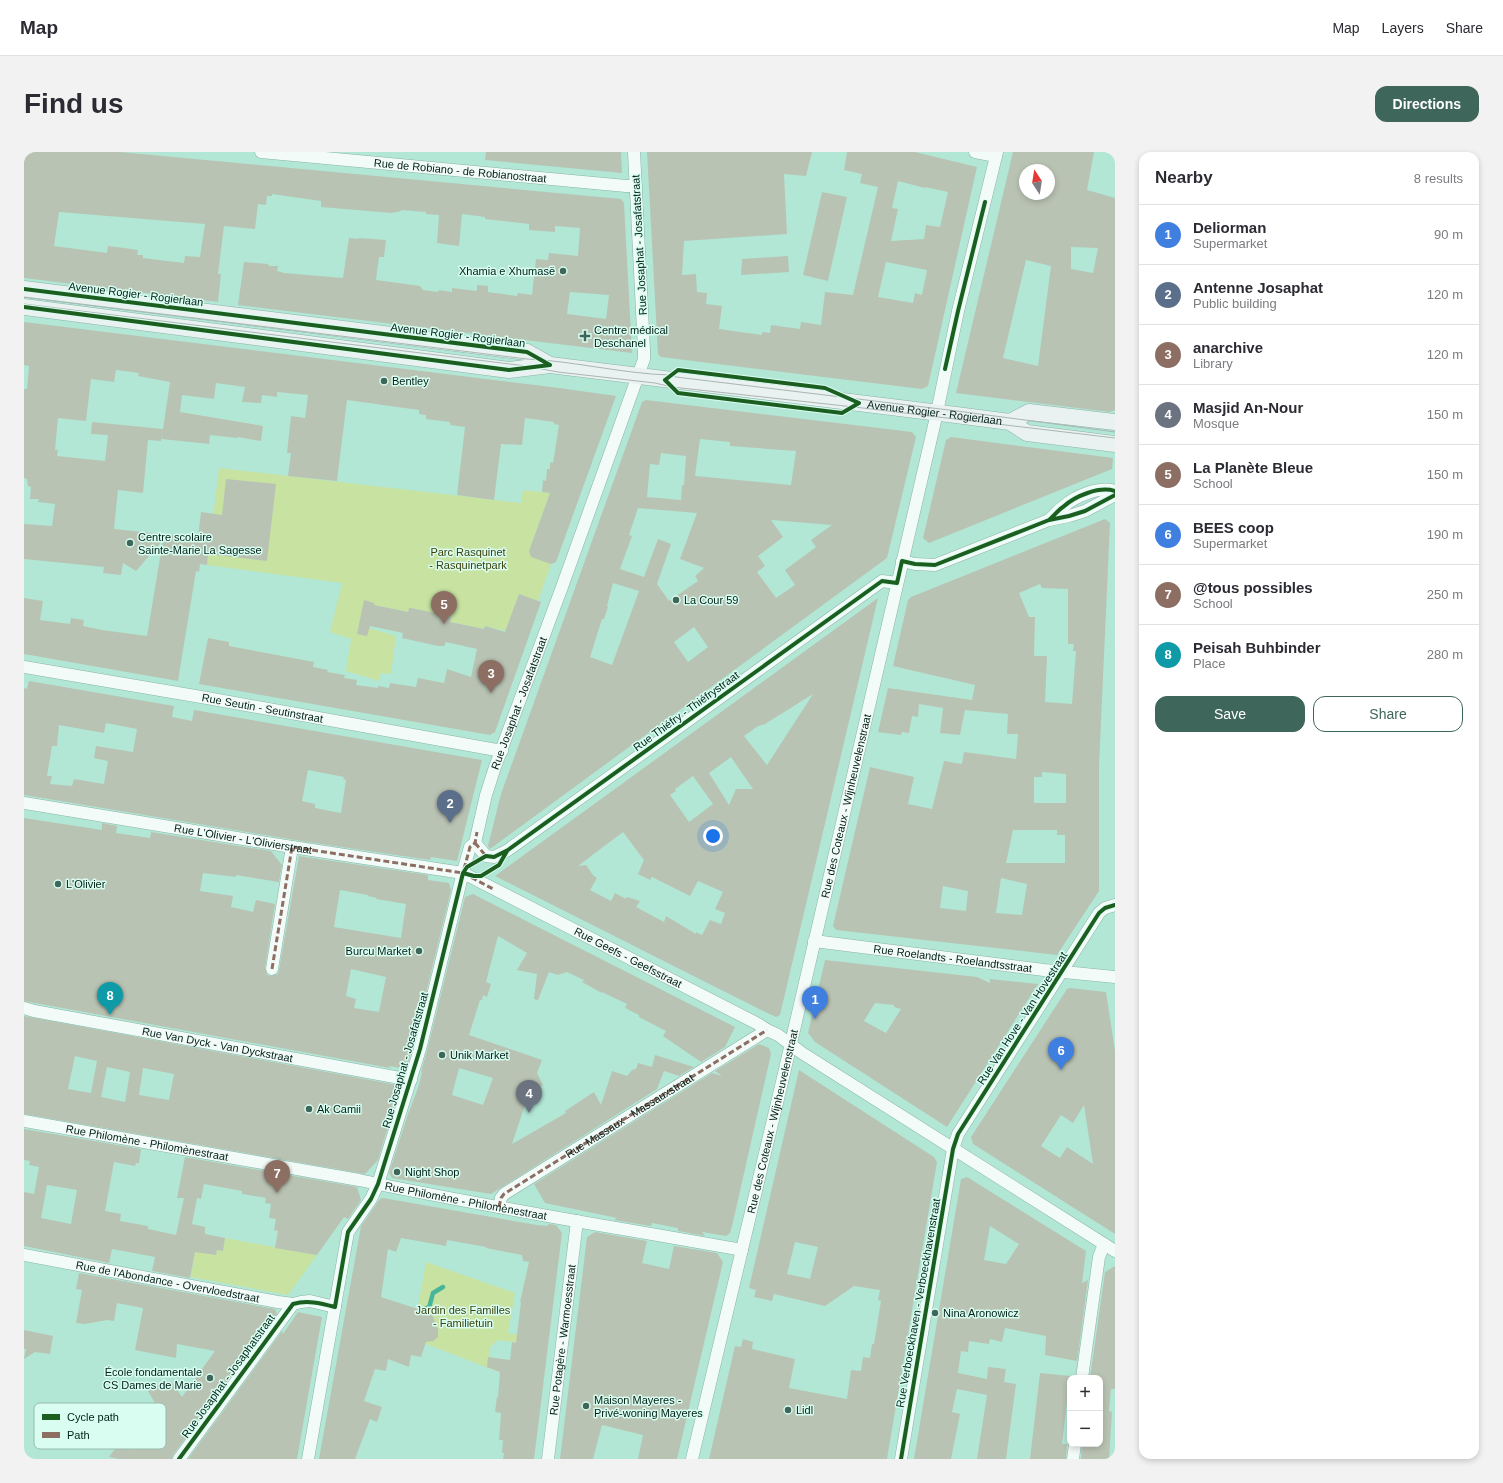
<!DOCTYPE html>
<meta charset="utf-8">
<style>
body{margin:0;font-family:Helvetica,sans-serif;background:#f2f2f3;color:#2b2b33}
.controls{position:absolute;right:12px;bottom:12px;display:grid;overflow:hidden;border-radius:8px;box-shadow:0 2px 6px #0003}
.controls button{width:36px;height:36px;display:grid;place-items:center;padding:0;border:0;border-bottom:1px solid #e1e1e2;background:#fff;color:#2b2b33;font:20px sans-serif}
.compass{position:absolute;left:995px;top:12px;width:36px;height:36px;border-radius:50%;background:#fff;box-shadow:0 2px 6px #0003;rotate:348deg}
.you{position:absolute;left:689px;top:684px;width:14px;height:14px;margin:-10px;border:3px solid #fff;border-radius:50%;background:#1a73e8;box-shadow:0 0 0 6px #1a73e833}
.badge{display:grid;place-items:center;width:26px;height:26px;border-radius:50%;background:#3f665a;color:#fff;font-size:13px;font-weight:700}
.pin{position:absolute;translate:-50% -33px;filter:drop-shadow(0 1px 2px #0008)}
.pin::after{content:'';position:absolute;top:21px;width:14px;height:12px;background:inherit;clip-path:polygon(0 0,100% 0,50% 100%)}
.list{margin:0;padding:0;list-style:none}
h2{display:flex;justify-content:space-between;align-items:center;height:52px;margin:0;padding:0 16px;font-size:17px}
h2 small{font-size:13px;font-weight:400;color:#7c7c81}
.list li{display:grid;grid-template-columns:26px 1fr auto;gap:12px;align-items:center;box-sizing:border-box;height:60px;padding:0 16px;border-top:1px solid #e1e1e2}
.list b{display:block;font-size:15px;white-space:nowrap}
.list p{margin:0;font-size:13px;white-space:nowrap;color:#7c7c81}
.list em{font-size:13px;font-style:normal;color:#7c7c81}
.actions{display:flex;gap:8px;padding:12px 16px}
.actions a{flex:1;padding:9px 0;border:1px solid #3f665a;border-radius:12px;text-align:center;font-size:14px;color:#3f665a}
.actions .main{background:#3f665a;color:#fff}
.map{position:relative;flex:none;width:1091px;height:1307px;overflow:hidden;border-radius:12px}
header{display:flex;align-items:center;gap:24px;box-sizing:border-box;height:56px;padding:0 20px;background:#fff;border-bottom:1px solid #e1e1e2}
header strong{font-size:19px}
nav{display:flex;gap:22px;margin-inline-start:auto;font-size:14px}
.intro{display:flex;align-items:center;justify-content:space-between;box-sizing:border-box;height:96px;padding:0 24px}
h1{margin:0;font-size:28px}
.button{padding:10px 18px;border-radius:12px;background:#3f665a;color:#fff;font-size:14px;font-weight:700}
main{display:flex;gap:24px;padding:0 24px}
aside{flex:1;background:#fff;border-radius:12px;box-shadow:0 2px 6px #0003}
.map>svg:first-child{display:block}
.green{fill:#c7e2a1}
.lines{fill:none;stroke-linecap:round;stroke-linejoin:round}
.stream{stroke:#46b599;stroke-width:4.5}
.building{fill:#b9c3b3;fill-rule:evenodd}
.street-casing{stroke:#89b4a7;stroke-width:13}
.secondary-casing{stroke:#89b4a7;stroke-width:17}
.street{stroke:#f3fbf9;stroke-width:12}
.secondary{stroke:#e9f1f1;stroke-width:16}
.tram{stroke:#a9b6b1;stroke-width:1}
.quiet{stroke:#8d6e63;stroke-width:3;stroke-dasharray:6 3;stroke-linecap:butt}
.cycleway-casing{stroke:#d9fdf0;stroke-width:6}
.cycleway{stroke:#1b5e20;stroke-width:4}
.poi-dot{fill:#3f665a;stroke:#d9fdf0;stroke-width:1.5}
.labels{text-anchor:middle;stroke-width:3;stroke-linejoin:round;paint-order:stroke}
.street-label{font-size:11px;fill:#012017;stroke:#d9fdf0}
.poi-label{font-size:11px;fill:#012017;stroke:#d9fdf0;text-anchor:start}
.park-label{font-size:11px;fill:#3e400b;stroke:#d9fdf0}
.key{fill:#d9fdf0;stroke:#98bbaf;stroke-width:1}
.key-label{font-size:11px;fill:#012017}
</style>
<header>
<strong>Map</strong>
<nav><a>Map</a><a>Layers</a><a>Share</a></nav>
</header>
<div class="intro"><h1>Find us</h1><a class="button">Directions</a></div>
<main>
<div class="map">
<svg width="1091" height="1307" viewBox="0 0 1091 1307">
<rect width="100%" height="100%" fill="#b2e7d6"/>
<path class="green" d="M195 316 497 351 499 338 526 341 505 399 527 412 514 449 495 442 482 479 461 474 460 477 426 470 427 465 425 464 387 456H385L384 460 350 453V451L340 449 335 473 372 484 367 522 357 521 355 529 322 519 327 487 306 480 318 431 183 413Z
M201 1086 293 1103 264 1143 166 1125 170 1109 162 1107 164 1098 192 1103 193 1098 199 1099Z
M402 1110 491 1141 484 1181 497 1183 496 1191 474 1188 466 1195 465 1205 477 1221 392 1188 391 1172Z"/>
<g class="lines">
<path class="stream" d="M402 1156H405L409 1141 419 1135"/>
</g>
<path class="building" d="M0 0H96L597 47 600 51 608 201 214 153 220 110 244 112 245 114H254L253 119 260 121 319 126 325 86 335 87V86L362 88 360 105H355L352 128 396 134 399 138 414 140 415 138 428 140V136L453 139V133L464 134V140L493 144 494 141 508 143 512 107 524 108 525 101 554 104 556 76 531 74V80L505 78V72L461 67V65L438 62 435 94 413 91 415 63 402 62V60L377 58V59L368 61 297 55V49L248 42V44H243L242 53 234 52 231 77 200 74 194 122H197L194 150 0 126ZM35 60 181 72 176 105 161 104 160 111 119 106V103H113L114 98 100 96 84 94 83 101 30 94ZM546 140 585 143 582 167 543 162Z
M462 0H597L598 21 461 8Z
M623 0H788L782 24 760 22 763 82 660 89 658 123 672 122 673 140 683 141 682 152 698 154 695 177 738 183V180L746 181 747 173 776 177 777 170 797 173 801 140 829 143 854 35 836 31 838 22 820 18 823 0H891L953 15 904 234 898 237 637 205 634 202ZM874 29 901 36V35L924 40 916 75 902 73 900 87 867 89 874 57 868 56ZM862 110 903 118 898 143 891 141 889 151 854 145Z
M989 0H1070L1063 38 1091 46V258L1086 260 932 241ZM1001 18H1025V42H1001ZM1047 95 1074 96 1069 121 1047 117ZM1002 108 1027 114 1014 214 979 206Z
M798 40 823 45 804 129 779 123Z
M764 104 765 120 717 123 718 107Z
M0 170 535 236 592 244 532 410 527 412 507 405 505 399 526 341 518 340 519 328 522 329 523 317H526V310L529 311 530 305 535 273 530 272V270L501 266 498 293 477 292 470 348 433 343 441 275 426 273V270L402 267V263L395 262V258L323 248 313 329 264 324 267 301H263L267 264 281 266 284 243 253 240V245L238 243 237 251 218 250 221 235 192 231 190 247 158 243 156 260 239 274 237 289 214 285 213 286 186 283 185 292 138 287 139 281 137 289 124 288 119 341 94 338 90 377 174 386 177 360 198 363 202 327 252 332 243 409 184 402 183 413 176 412 175 420 172 419 154 529 0 502V446L19 449 16 468 46 472 47 466 60 468 59 474 78 478 123 484 139 388 112 419 99 411 97 423 79 421 80 415 0 407V372L28 374 31 352 14 350 15 347H6L7 335 4 334 3 327 0 326V237H3L5 214 0 213ZM92 218 115 221 114 224 146 230 139 277 68 270 67 282 84 283 81 309 33 304 34 298H31L34 266 62 269 67 227 90 230Z
M622 248 888 280 892 285 863 406 466 697 464 694 477 642 618 250ZM676 287 706 290V294L772 299 767 333 671 324ZM637 301 662 304 660 333H658L657 348 623 345 626 312 635 313ZM614 356 673 361 656 407 680 416 671 424 674 429 645 449 633 432 647 392 634 387 620 425 596 417 608 384 605 383ZM747 368 808 373 787 388 792 395 761 418 771 433 752 446 733 420 741 414 734 404 759 385ZM589 431 615 439 588 513 566 505 578 467H580L584 455 583 454ZM670 475 684 495 664 510 650 490Z
M927 285 1089 306 1088 317 905 391 899 386 922 288Z
M1081 367 1086 371 1075 614V739L1033 803 812 778 809 774 846 615 890 625 884 652 908 657 920 609 938 612 940 600 992 607 994 582H983L984 562 941 558 936 583 916 581 919 556 895 552 894 565 888 564 885 581 878 580 877 583 854 580 864 536 948 548 951 533 869 514 884 448 887 445ZM1016 432 1018 436 1044 437V492H1050L1049 499H1052L1048 552 1021 550 1023 504H1010L1011 465H1005L995 441ZM1018 620 1042 622V651H1010V625H1018ZM989 678H1033V683H1041V711H982ZM977 726 1003 732 998 763 972 761ZM919 734 944 739 942 759 916 756Z
M495 442 517 450 471 580 466 583 175 532 184 486 205 490V494L290 510 289 515 304 518 303 520 321 523 320 526 333 528 332 533 354 536V534L365 536 366 531 392 535 394 526 420 531 423 517 447 525 453 497 422 490 420 494H414L378 486 379 481 346 474 343 484 333 482 340 448 350 451V453L384 460 385 456H387L425 464 427 465 426 470 460 477 461 474 481 480Z
M854 446 756 863 752 865 737 858 471 724ZM789 542 756 593 743 613 720 584 734 574 741 572ZM707 605 729 637H712L705 653 685 621ZM669 624 689 652 665 670 646 643 652 639 651 637ZM599 680 620 708 614 722 626 728 628 725 666 744 674 729 699 740 691 757 701 761 697 772 686 768 678 783 672 780V782L642 764 640 770 612 755 616 749 603 745 602 747 591 741 587 749 566 738 573 726 569 723 562 713 554 714Z
M5 529 150 554 148 565 168 569 170 558 458 608 433 709 407 705 406 708 277 689 0 643V536L3 537ZM82 571 113 577 109 600 72 594 70 606 84 609 80 632 50 627 48 634 26 632 28 624H23L28 594H33L35 573 80 581ZM284 618 320 625 319 627 322 628 317 661 291 656V652L278 649Z
M0 666 78 678V671L93 674 92 681 126 686 127 680 247 699 258 713 255 730 212 723V725L179 721 176 739 209 744 207 755 229 760 232 748 251 752 241 816 243 823 247 824 254 822 255 818 275 704 404 723V728L425 731 427 738 389 895 382 917 365 914 366 916 0 849ZM316 738 344 743V744L353 746 352 747 382 752 377 786 310 775ZM327 817 362 825 355 860 330 856 332 847 322 844Z
M449 742 711 875 701 895 677 910 639 884 642 879 615 865V863L601 856 603 852 578 840V841L558 830 560 828 543 820 534 823 525 820 514 848 510 847 513 822 493 818 503 801 474 784 462 830 467 832 463 845 459 843 458 848H456L445 883 518 908 513 921 519 933 506 938 488 992 542 961 541 959 570 940 577 953 588 919 603 924 608 918 612 917 614 911 628 915 631 903 670 915 655 924 640 919 633 937 467 1042 368 1026 365 1021 385 959V960L395 933 398 920H397L403 899 441 745ZM435 916 469 926 459 953 428 943Z
M801 808 953 825 966 831V827L1014 832 923 975 791 890 784 881ZM851 851 870 853V855L877 857 862 881 840 869Z
M1046 836 1082 840 1091 899V1082L949 992 947 985 1043 837ZM1060 953 1069 1012 1043 995 1036 1006 1017 994 1037 963 1049 971Z
M0 864 373 933 375 938 354 1008 341 1022 0 962ZM51 904 73 909 67 941 44 937ZM83 915 106 920 101 950 77 945ZM119 916 150 922 145 948 115 943Z
M735 892 745 896 747 902 709 1070 706 1081 702 1084 678 1080 681 1084 654 1079V1076L628 1071 627 1074 590 1068 593 1066 521 1051 510 1032 688 921 698 924 691 919Z
M775 918 910 1005 913 1010 863 1307H685L711 1194 717 1195 719 1187 729 1190 728 1197 771 1207 765 1236 823 1247 827 1218 837 1219 839 1205 846 1206 848 1192H850L857 1149 854 1148 856 1138 830 1134 801 1154 750 1142 748 1149 730 1145 732 1138 725 1136ZM771 1090 794 1095 786 1127 763 1122Z
M0 977 117 997 115 1011H112L111 1014 90 1010 81 1059 97 1062 96 1069 124 1074V1077L152 1083 160 1046H153L161 1005 333 1035 337 1048 324 1067 320 1065 293 1103 251 1096 254 1079 250 1078 252 1067 245 1066 247 1052 241 1051 242 1046 218 1042V1039L180 1032 177 1047 173 1046 168 1072 181 1075V1082L201 1086 199 1099 193 1098 192 1103 171 1100 166 1126 128 1119 131 1105 88 1097 85 1111 0 1094V1040L10 1042 15 1015 5 1013 6 1009 0 1008ZM23 1033 53 1038 47 1072 17 1066Z
M943 1025 1062 1099 1058 1131 1064 1128 1051 1226 1053 1209 1021 1203 1022 1184 981 1176 978 1190 966 1187 965 1192 945 1189 944 1200 937 1199 934 1221 963 1227 964 1215 982 1217 980 1230 992 1232 982 1307H953L963 1243 933 1237 928 1260 936 1262 927 1307H890L937 1027ZM966 1074 995 1092 982 1112 960 1108Z
M359 1046 513 1073 524 1074V1072L532 1073 538 1081 510 1307H479L480 1301H478L479 1288H475L477 1261 471 1260 473 1245H474L476 1220 463 1215 464 1205 486 1208 488 1190 492 1191 497 1150H496L505 1110 499 1109 498 1103 462 1096V1095L423 1088 422 1094 377 1086 372 1100 364 1097 357 1145 391 1156 401 1158 404 1157 409 1165 414 1177V1185L409 1189 402 1190 397 1205 387 1203 385 1215 364 1207 362 1219 351 1217 340 1249 358 1255 353 1270 346 1267 331 1307H295L337 1074 356 1047Z
M571 1080 623 1089 618 1111 645 1117 650 1094 693 1101 699 1110 653 1307H614L619 1283 578 1273 569 1307H536L563 1085Z
M1091 1114V1237H1087L1085 1259 1088 1260 1085 1307H1057L1058 1292H1076V1226H1066L1081 1120Z
M55 1121 251 1157 253 1162 149 1303 148 1307H95L85 1305 95 1291 106 1298 135 1258 124 1239 138 1230 140 1234 147 1229 158 1245 191 1199 153 1192 152 1206 111 1198 119 1156 93 1151 90 1169 83 1168 61 1172 52 1171 58 1138 52 1137Z
M274 1160 298 1165 273 1307H164L258 1179 259 1182Z
M0 1178 29 1184 26 1202 11 1200 0 1207 2 1197H0Z
M1016 1221 1046 1224 1038 1292H1043L1042 1307H1006Z"/>
<g class="lines">
<defs>
<g id="street">
<path id="s1" d="M237 0 602 34H612"/>
<path d="M951 0 972 4"/>
<path d="M1025 368C1030 364 1034 358 1039 355 1051 344 1075 334 1091 339"/>
<path d="M878 409 891 412 911 413 1025 368 1045 364 1061 359 1091 343"/>
<path id="s2" d="M0 515 183 546 478 599"/>
<path id="s3" d="M0 651 268 695 439 721 734 872 743 878 754 883 778 901 1091 1099"/>
<path d="M451 691 462 704 470 705 484 698 858 429 873 431"/>
<path id="s4" d="M790 789 1020 818 1091 825"/>
<path d="M248 817 268 695"/>
<path id="s5" d="M0 856 10 859 387 928"/>
<path id="s6" d="M0 969 335 1028C462 1055 590 1075 718 1098"/>
<path d="M475 1055 477 1046 480 1042 743 878"/>
<path id="s7" d="M0 1103 254 1150 269 1152 277 1150 286 1149 311 1155"/>
<path d="M1058 1226 1075 1105 1080 1092"/>
<path d="M155 1307 269 1152"/>
<path id="s8" d="M284 1307 324 1080 347 1047 354 1032 396 897 440 716 446 695 451 691 462 643 471 615 538 435 620 207V198L610 0"/>
<path id="s9" d="M524 1307 553 1069"/>
<path id="s10" d="M668 1307 758 930 912 265 934 159 973 0"/>
<path d="M877 1307 929 997 934 982 1075 761 1081 756 1091 753"/>
<path d="M1049 1307 1051 1292"/>
</g>
<g id="secondary">
<path d="M0 137 503 200 526 213"/>
<path id="s11" d="M0 155 485 218 526 213 932 263 986 270 1003 281 1091 292"/>
<path d="M986 270 1005 260 1091 270"/>
</g>
</defs>
<use href="#street" class="street-casing"/>
<use href="#secondary" class="secondary-casing"/>
<use href="#street" class="street"/>
<use href="#secondary" class="secondary"/>
<path class="tram" d="M0 145 503 207C551 209 599 222 647 223L652 225 933 259 1091 280
M0 152 502 214 534 220 631 231 648 235 830 255 1091 286"/>
<g class="quiet">
<path d="M451 691 462 704 465 705"/>
<path d="M440 717 446 695 451 691 453 680"/>
<path d="M248 817 268 695 439 721 471 738"/>
<path id="s12" d="M475 1055 477 1046 480 1042 743 878"/>
</g>
<defs>
<path id="cycleway" d="M0 137 503 200 526 213
M0 155 485 218 526 213
M921 217 934 159 961 50
M654 218 801 236 835 251 818 261 654 241 641 228Z
M1025 368C1030 364 1034 358 1039 355 1051 344 1075 334 1091 339
M439 721 450 724H457L475 713 483 699
M155 1307 269 1152C283 1148 296 1151 311 1155L324 1080 347 1047 354 1032 396 897 439 721 443 715 462 704 470 705 484 698 858 429 873 431 878 409 891 412 911 413 1025 368 1045 364 1061 359 1091 343
M877 1307 929 997 934 982 1075 761 1081 756 1091 753"/>
</defs>
<use href="#cycleway" class="cycleway-casing"/>
<use href="#cycleway" class="cycleway"/>
</g>
<g class="poi-dot">
<circle cx="539" cy="119" r="4"/>
<path d="M559 178h4v4h4v4h-4v4h-4v-4h-4v-4h4z"/>
<circle cx="360" cy="229" r="4"/>
<circle cx="106" cy="391" r="4"/>
<circle cx="652" cy="448" r="4"/>
<circle cx="34" cy="732" r="4"/>
<circle cx="395" cy="799" r="4"/>
<circle cx="418" cy="903" r="4"/>
<circle cx="285" cy="957" r="4"/>
<circle cx="373" cy="1020" r="4"/>
<circle cx="911" cy="1161" r="4"/>
<circle cx="186" cy="1226" r="4"/>
<circle cx="562" cy="1254" r="4"/>
<circle cx="764" cy="1258" r="4"/>
</g>
<g class="labels">
<g class="street-label">
<text dy="4" stroke="none"><textPath href="#s1" startOffset="200">Rue de Robiano - de Robianostraat</textPath></text>
<text transform="translate(615 93) rotate(-93)" y="4">Rue Josaphat - Josafatstraat</text>
<text transform="translate(112 142) rotate(7)" y="4">Avenue Rogier - Rogierlaan</text>
<text transform="translate(434 183) rotate(7)" y="4">Avenue Rogier - Rogierlaan</text>
<text dy="4" stroke="none"><textPath href="#s11" startOffset="918">Avenue Rogier - Rogierlaan</textPath></text>
<text dy="4" stroke="none"><textPath href="#s8" startOffset="790">Rue Josaphat - Josafatstraat</textPath></text>
<text dy="4" stroke="none"><textPath href="#s2" startOffset="242">Rue Seutin - Seutinstraat</textPath></text>
<text transform="translate(662 559) rotate(-36)" y="4">Rue Thiéfry - Thiéfrystraat</text>
<text dy="4" stroke="none"><textPath href="#s10" startOffset="671">Rue des Coteaux - Wijnheuvelenstraat</textPath></text>
<text dy="4" stroke="none"><textPath href="#s3" startOffset="222">Rue L'Olivier - L'Olivierstraat</textPath></text>
<text dy="4" stroke="none"><textPath href="#s3" startOffset="630">Rue Geefs - Geefsstraat</textPath></text>
<text dy="4" stroke="none"><textPath href="#s4" startOffset="140">Rue Roelandts - Roelandtsstraat</textPath></text>
<text transform="translate(998 866) rotate(-57)" y="4">Rue Van Hove - Van Hovestraat</text>
<text dy="4" stroke="none"><textPath href="#s5" startOffset="197">Rue Van Dyck - Van Dyckstraat</textPath></text>
<text transform="translate(381 908) rotate(-74)" y="4">Rue Josaphat - Josafatstraat</text>
<text dy="4" stroke="none"><textPath href="#s12" startOffset="162">Rue Massaux - Massauxstraat</textPath></text>
<text dy="4" stroke="none"><textPath href="#s10" startOffset="347">Rue des Coteaux - Wijnheuvelenstraat</textPath></text>
<text dy="4" stroke="none"><textPath href="#s6" startOffset="125">Rue Philomène - Philomènestraat</textPath></text>
<text dy="4" stroke="none"><textPath href="#s6" startOffset="449">Rue Philomène - Philomènestraat</textPath></text>
<text dy="4" stroke="none"><textPath href="#s7" startOffset="146">Rue de l'Abondance - Overvloedstraat</textPath></text>
<text transform="translate(894 1151) rotate(-80)" y="4">Rue Verboeckhaven - Verboeckhavenstraat</text>
<text dy="4" stroke="none"><textPath href="#s9" startOffset="120">Rue Potagère - Warmoesstraat</textPath></text>
<text transform="translate(204 1224) rotate(-54)" y="4">Rue Josaphat - Josaphatstraat</text>
</g>
<g class="poi-label">
<text x="531" y="123" text-anchor="end">Xhamia e Xhumasë</text>
<text x="570" y="182">Centre médical<tspan x="570" dy="13">Deschanel</tspan></text>
<text x="368" y="233">Bentley</text>
<text x="114" y="389">Centre scolaire<tspan x="114" dy="13">Sainte-Marie La Sagesse</tspan></text>
<text x="660" y="452">La Cour 59</text>
<text x="42" y="736">L'Olivier</text>
<text x="387" y="803" text-anchor="end">Burcu Market</text>
<text x="426" y="907">Unik Market</text>
<text x="293" y="961">Ak Camii</text>
<text x="381" y="1024">Night Shop</text>
<text x="919" y="1165">Nina Aronowicz</text>
<text x="178" y="1224" text-anchor="end">École fondamentale<tspan x="178" dy="13">CS Dames de Marie</tspan></text>
<text x="570" y="1252">Maison Mayeres -<tspan x="570" dy="13">Privé-woning Mayeres</tspan></text>
<text x="772" y="1262">Lidl</text>
</g>
<g class="park-label">
<text x="444" y="404">Parc Rasquinet<tspan x="444" dy="13">- Rasquinetpark</tspan></text>
<text x="439" y="1162">Jardin des Familles<tspan x="439" dy="13">- Familietuin</tspan></text>
</g>
</g>
<rect x="10" y="1251" width="132" height="46" rx="6" class="key"/>
<rect x="18" y="1262" width="18" height="6" fill="#1b5e20"/>
<rect x="18" y="1280" width="18" height="6" fill="#8d6e63"/>
<g class="key-label">
<text x="43" y="1269">Cycle path</text>
<text x="43" y="1287">Path</text>
</g>
</svg>
<div class="controls">
<button>+</button>
<button>−</button>
</div>
<svg class="compass" viewBox="-18 -18 36 36"><path d="M0-13l5 13h-10z" fill="#e53935"/><path d="M0 13l5-13h-10z" fill="#7c7c81"/></svg>
<div class="you"></div>
<div class="pin badge" style="left:791px;top:867px;background:#3f7fe0">1</div>
<div class="pin badge" style="left:426px;top:671px;background:#5c6f8a">2</div>
<div class="pin badge" style="left:467px;top:541px;background:#8d6e63">3</div>
<div class="pin badge" style="left:505px;top:961px;background:#6b7280">4</div>
<div class="pin badge" style="left:420px;top:472px;background:#8d6e63">5</div>
<div class="pin badge" style="left:1037px;top:918px;background:#3f7fe0">6</div>
<div class="pin badge" style="left:253px;top:1041px;background:#8d6e63">7</div>
<div class="pin badge" style="left:86px;top:863px;background:#0f9aa8">8</div>
</div>
<aside>
<h2>Nearby<small>8 results</small></h2>
<ul class="list">
<li><span class="badge" style="background:#3f7fe0">1</span><div><b>Deliorman</b><p>Supermarket</p></div><em>90 m</em></li>
<li><span class="badge" style="background:#5c6f8a">2</span><div><b>Antenne Josaphat</b><p>Public building</p></div><em>120 m</em></li>
<li><span class="badge" style="background:#8d6e63">3</span><div><b>anarchive</b><p>Library</p></div><em>120 m</em></li>
<li><span class="badge" style="background:#6b7280">4</span><div><b>Masjid An-Nour</b><p>Mosque</p></div><em>150 m</em></li>
<li><span class="badge" style="background:#8d6e63">5</span><div><b>La Planète Bleue</b><p>School</p></div><em>150 m</em></li>
<li><span class="badge" style="background:#3f7fe0">6</span><div><b>BEES coop</b><p>Supermarket</p></div><em>190 m</em></li>
<li><span class="badge" style="background:#8d6e63">7</span><div><b>@tous possibles</b><p>School</p></div><em>250 m</em></li>
<li><span class="badge" style="background:#0f9aa8">8</span><div><b>Peisah Buhbinder</b><p>Place</p></div><em>280 m</em></li>
</ul>
<div class="actions"><a class="main">Save</a><a>Share</a></div>
</aside>
</main>
